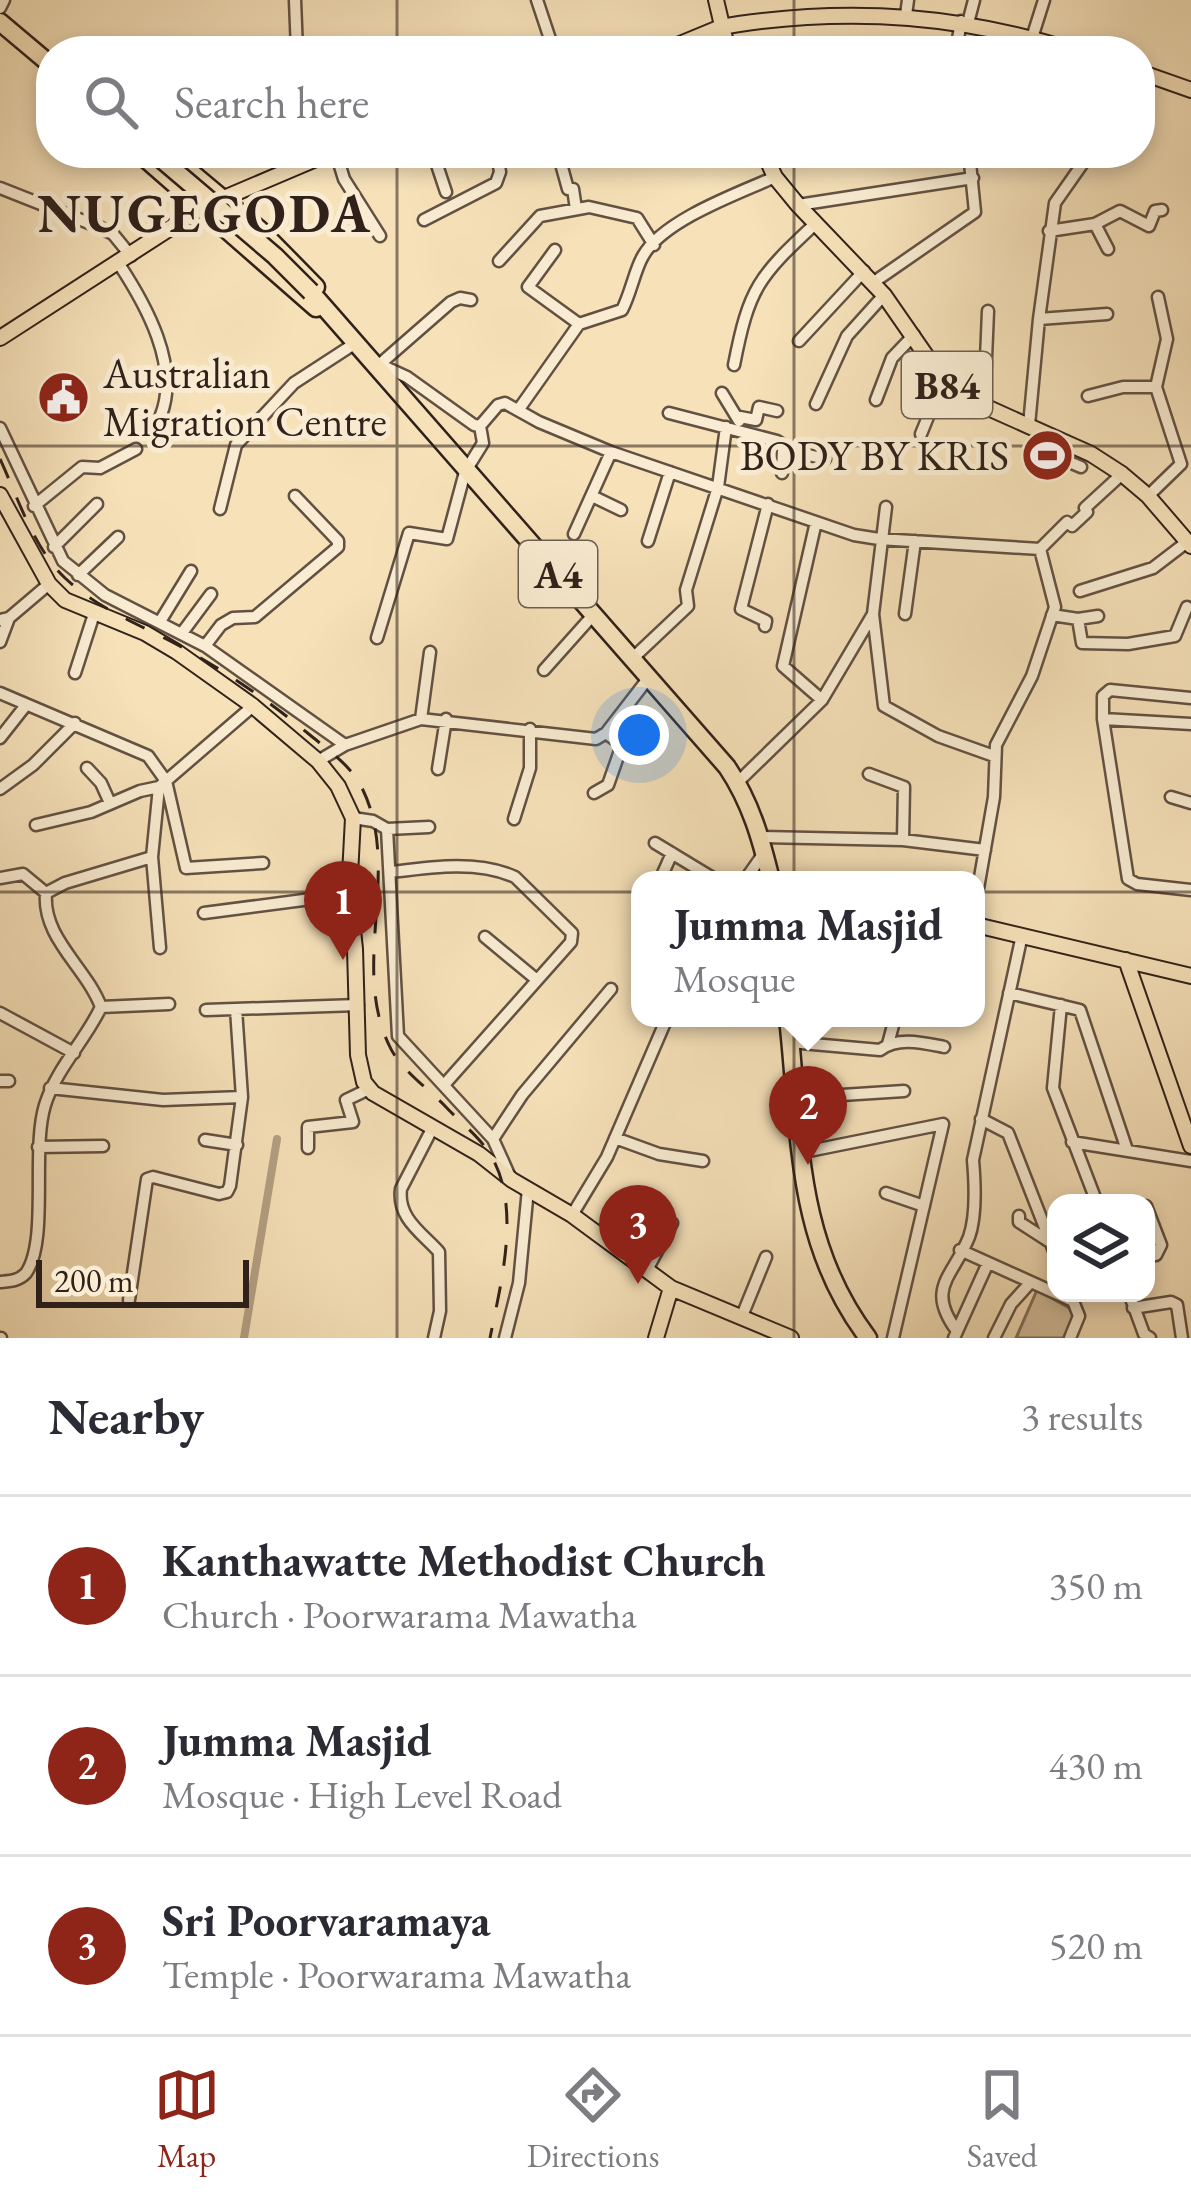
<!DOCTYPE html>
<meta charset="utf-8">
<style>
body{margin:0;font-family:"EB Garamond",serif;background:#f7f7f7;color:#2b2b33}
.controls{position:absolute;right:36px;bottom:36px;display:grid;overflow:hidden;border-radius:24px;box-shadow:0 6px 18px #0003}
.controls button{width:108px;height:108px;display:grid;place-items:center;padding:0;border:0;border-bottom:3px solid #e1e1e2;background:#fff;color:#2b2b33;font:60px sans-serif}
.scale{position:absolute;left:36px;bottom:30px;width:213px;box-sizing:border-box;padding-left:12px;border:6px solid #30211a;border-top:0;font-size:33px;line-height:42px;white-space:nowrap;color:#30211a;-webkit-text-stroke:9px #f9ecd2;paint-order:stroke}
.you{position:absolute;left:639px;top:735px;width:42px;height:42px;margin:-30px;border:9px solid #fff;border-radius:50%;background:#1a73e8;box-shadow:0 0 0 18px #1a73e833}
.badge{display:grid;place-items:center;width:78px;height:78px;border-radius:50%;background:#8f2418;color:#fff;font-size:39px;font-weight:700}
.pin{position:absolute;translate:-50% -99px;filter:drop-shadow(0 3px 6px #0008)}
.pin::after{content:'';position:absolute;top:63px;width:42px;height:36px;background:inherit;clip-path:polygon(0 0,100% 0,50% 100%)}
.popup{position:absolute;left:631px;top:871px;width:354px;height:156px;box-sizing:border-box;display:grid;place-content:center;border-radius:24px;background:#fff;filter:drop-shadow(0 3px 9px #0005);font-size:39px;white-space:nowrap;color:#7c7c81}
.popup b{font-size:45px;color:#2b2b33}
.popup::after{content:'';position:absolute;left:50%;top:100%;margin-left:-24px;border:24px solid transparent;border-top-color:#fff}
.list{margin:0;padding:0;list-style:none}
h2{display:flex;justify-content:space-between;align-items:center;height:156px;margin:0;padding:0 48px;font-size:51px}
h2 small{font-size:39px;font-weight:400;color:#7c7c81}
.list li{display:grid;grid-template-columns:78px 1fr auto;gap:36px;align-items:center;box-sizing:border-box;height:180px;padding:0 48px;border-top:3px solid #e1e1e2}
.list b{display:block;font-size:45px;white-space:nowrap}
.list p{margin:0;font-size:39px;white-space:nowrap;color:#7c7c81}
.list em{font-size:39px;font-style:normal;color:#7c7c81}
.icon{flex:none;width:66px;height:66px;fill:none;stroke:currentColor;stroke-width:2;stroke-linecap:round;stroke-linejoin:round}
.map{position:relative;flex:none;width:1191px;height:1338px;overflow:hidden}
.search{position:absolute;background:#fff;box-shadow:0 6px 18px #0003;left:36px;right:36px;top:36px;height:132px;display:flex;align-items:center;gap:30px;box-sizing:border-box;padding:0 42px;border-radius:48px;color:#7c7c81;font-size:45px}
.sheet{height:696px;background:#fff}
nav{display:flex;justify-content:space-around;align-items:center;box-sizing:border-box;height:168px;border-top:3px solid #e1e1e2;background:#fff;font-size:33px;color:#7c7c81}
nav a{display:grid;justify-items:center;gap:6px}
nav .on{color:#8f2418}
.map>svg:first-child{display:block}
.green{fill:#d4c09e;stroke:#82705c;stroke-width:3}
.lines{fill:none;stroke-linecap:round;stroke-linejoin:round}
.canal{stroke:#b3a083;stroke-width:8}
.minor-casing{stroke:#625142;stroke-width:15}
.major-casing{stroke:#30211a;stroke-width:18}
.highway-casing{stroke:#30211a;stroke-width:21}
.minor{stroke:#f9ecd2;stroke-width:10}
.major{stroke:#f6e1b9;stroke-width:14}
.highway{stroke:#f6e1b9;stroke-width:16}
.rail{stroke:#30211a;stroke-width:3;stroke-dasharray:21 21;stroke-linecap:butt}
.highway-bridge-casing{stroke:#30211a;stroke-width:21;stroke-linecap:butt}
.highway-bridge{stroke:#f6e1b9;stroke-width:16}
.grid{fill:none;stroke:#30211a;stroke-width:3;stroke-opacity:0.55}
.labels{text-anchor:middle;stroke-width:10;stroke-linejoin:round;paint-order:stroke}
.shield{fill:#f9ecd2;stroke:#6c5e51;stroke-width:3}
.shield-label{font-size:39px;font-weight:bold;fill:#30211a}
.poi-label{font-size:42px;fill:#30211a;stroke:#f9ecd2;text-anchor:start}
.district-label{font-size:54px;font-weight:bold;letter-spacing:3px;fill:#30211a;stroke:#f9ecd2}
</style>
<div class="map">
<svg width="1191" height="1338" viewBox="0 0 1191 1338">
<rect width="100%" height="100%" fill="#f6e1b9"/>
<filter id="stains"><feTurbulence type="fractalNoise" baseFrequency=".00167" numOctaves="4"/><feColorMatrix values="0 0 0 0 .2 0 0 0 0 .09 0 0 0 0 .02 0 0 0 .5 -.17"/></filter>
<radialGradient id="worn" r=".72"><stop offset=".6" stop-color="#630" stop-opacity="0"/><stop offset="1" stop-color="#630" stop-opacity=".3"/></radialGradient>
<path class="green" d="M1037 1290 1073 1310 1075 1319 1067 1338H1016Z"/>
<g class="lines">
<path class="canal" d="M244 1338 277 1139"/>
<defs>
<path id="minor" d="M295 0 297 51
M537 0 554 51
M0 8 4 0
M906 15 908 0
M968 23 974 0
M1032 38 1044 0
M134 51 143 48 157 51
M956 51 961 21
M336 153 344 179 380 236
M433 153 446 192
M558 153 568 189H573L576 209
M0 188 99 227 113 234 131 256
M798 205 973 178
M424 220 496 183 500 172 497 153
M1095 224 1108 249
M1049 231 1095 224 1120 211 1149 226 1155 211 1162 210
M555 250 528 287 579 324
M499 261 540 216 589 207 637 218 654 245
M119 264C146 305 180 366 161 415
M874 282 975 212 969 153
M1039 319 1107 314
M799 341 864 271
M380 364 451 302 460 298 471 300
M381 365 407 377 474 425 480 426 498 405 505 403 539 422 611 452 854 535 879 539 1040 549 1067 522 1072 526 1087 512 1085 508 1122 474
M734 365C749 288 758 277 815 224
M722 393 739 421
M1088 396 1123 387H1156
M876 400 892 358 914 335
M816 404 847 336 884 295
M984 406 988 311
M519 409 579 324 622 310C631 293 635 269 643 256 663 220 739 193 775 177
M669 413 777 441 792 451 825 459
M740 417 756 420 759 407 777 411
M1029 425 1039 319 1055 203 1090 153
M0 428 63 561 105 595 205 646 345 745
M921 434 943 380
M1045 434 1046 452 1081 467
M780 444 783 449 782 473
M592 496 621 510
M1148 496 1181 464 1156 387 1167 339 1158 297
M34 506 82 467 100 468 136 449
M220 509 236 445 294 383 354 344
M816 522 783 666 822 700
M574 534 611 452
M648 541 670 472
M54 547 97 504
M78 575 118 537
M1080 591 1153 568 1187 542
M873 614 886 507
M905 614 915 541
M1052 615 1078 619 1082 643 1128 644 1175 636 1187 607
M1078 619 1098 616
M0 620 9 618 49 584
M161 620 191 571
M765 626 766 621 741 609 768 504
M182 633 211 594
M377 638 409 533 447 539 465 472 483 443 480 426
M0 642 9 618
M205 646 221 625 233 618 255 617 338 547V541L295 496
M634 657 688 606 686 590 718 487 726 427
M544 670 594 614
M75 673 94 614
M0 693 148 756 166 781 186 868 263 863
M1191 698 1110 690 1103 696V719L1128 879 1137 884 1191 890
M421 719 430 652
M1103 719 1191 724
M0 738 26 705
M318 761 345 745 421 719 596 739 606 733 650 676
M87 768 101 783 110 803
M438 769 446 719
M869 774 904 787 903 840
M737 783 822 700 873 614 884 706 938 736 994 756
M0 789 33 765 75 723
M594 793 608 785 622 745 606 733
M1171 797 1191 803
M353 818 373 821 387 829 429 827
M514 819 530 768V729
M36 825 91 812 140 791 159 787
M387 829 398 1036 493 1139 511 1179
M761 837 903 840 985 850
M655 843 716 880
M152 857 160 948
M392 872C431 867 478 860 515 877L572 933 571 942 444 1085
M0 878 23 874 46 893
M660 880 672 853
M745 880 764 853
M976 900 994 797 996 745 1032 676 1055 607 1040 549
M204 913 349 894
M485 937 537 980
M1009 993 1080 1010 1127 1150
M1061 1005 1053 1088 1097 1203
M101 1007 169 1004
M206 1010 358 1005
M0 1013 74 1053
M790 1042 880 1050C898 1036 924 1043 944 1047
M888 1044 895 1018
M0 1081H9
M50 1088 163 1100 242 1097
M795 1098 904 1091
M981 1119 1008 1133 1056 1256
M433 1127 401 1189C397 1218 422 1233 439 1252L440 1311 434 1338
M615 1138 659 1154 703 1161
M493 1139 522 1095 611 989
M205 1140 237 1145
M1072 1142 1191 1161
M38 1147 103 1146
M308 1148V1127L353 1122 346 1100 369 1089
M809 1151 943 1124 893 1338
M886 1193 924 1206
M1146 1206 1161 1245 1156 1255H1146
M572 1215 607 1157 667 1018
M1019 1216V1222L1050 1242
M606 1240 633 1200
M960 1250 1073 1301
M647 1270 672 1223
M0 1282C10 1281 19 1281 26 1273 49 1240 31 1150 45 1105 56 1069 85 1041 101 1007 86 967 42 938 46 893L65 883 152 857 159 787 253 706
M1129 1293 1144 1334 1150 1338
M129 1300 147 1179 153 1177 219 1194 227 1192 230 1186 242 1097 236 1009
M1133 1308 1171 1302 1177 1305 1182 1338
M742 1316 766 1257
M957 1331C925 1288 953 1277 969 1237 977 1215 975 1183 973 1160L1022 935
M0 1338H1
M505 1338 519 1283 528 1189
M954 1338 987 1265
M994 1338 1011 1304 1030 1283
M1070 1338 1079 1316 1071 1296"/>
<path id="major" d="M716 0 728 51
M663 51 721 27 739 24C857 7 962 16 1075 51
M1140 72 1191 90
M764 153 775 177 798 205 884 295 943 380 984 406 1091 454 1122 474 1148 496 1191 546
M0 338 203 207 330 153
M0 495 49 584 65 600 145 633 177 652 253 706 318 761 338 786 353 818 349 894 355 949 358 1055 364 1082 373 1093 479 1154 512 1180 572 1215 671 1288 791 1338
M976 925 1191 976
M1126 960 1191 1146
M656 1338 671 1288"/>
<path id="highway" d="M0 22 51 65
M139 153 316 308
M168 153 260 230 316 287
M311 292 727 767C751 803 761 839 771 880
M788 1018C801 1134 794 1240 868 1338"/>
</defs>
<use href="#minor" class="minor-casing"/>
<use href="#major" class="major-casing"/>
<use href="#highway" class="highway-casing"/>
<use href="#minor" class="minor"/>
<use href="#major" class="major"/>
<use href="#highway" class="highway"/>
<path class="rail" d="M0 459C18 498 34 549 65 578 97 608 136 623 174 643 221 668 269 701 310 735 327 749 351 766 361 786 403 867 350 964 389 1045 399 1068 426 1087 444 1105 458 1120 477 1135 488 1151 523 1203 501 1282 490 1338"/>
<defs>
<path id="highway-bridge" d="M154 153 275 256 311 292"/>
</defs>
<use href="#highway-bridge" class="highway-bridge-casing"/>
<use href="#highway-bridge" class="highway-bridge"/>
</g>
<path class="grid" d="M397 0V51M794 0V51M397 153V1338M794 153V1338M0 446H1191M0 892H1191"/>
<defs>
<symbol id="civic-disc" viewBox="-11 -11 22 22"><circle r="9.5" fill="#8f2418" stroke="#f9ecd2"/><path d="M-.6-6.5H3V-4.5H.6V-3L4-1V1h2V6H-6V1h2V-1L-.6-3ZM-1.2 2.5V6h2.4V2.5Z" fill="#fff"/></symbol>
<symbol id="stadium-disc" viewBox="-11 -11 22 22"><circle r="9.5" fill="#8f2418" stroke="#f9ecd2"/><path d="M0-5a6.5 5 0 1 0 0 10a6.5 5 0 1 0 0-10ZM-3.5-1.8h7v3.6h-7Z" fill="#fff"/></symbol>
</defs>
<g fill-rule="evenodd">
<use href="#civic-disc" x="34" y="368" width="59" height="59"/>
<use href="#stadium-disc" x="1018" y="426" width="59" height="59"/>
</g>
<g class="labels">
<g class="shield">
<rect x="902" y="352" width="90" height="66" rx="9"/>
<rect x="519" y="541" width="78" height="66" rx="9"/>
</g>
<g class="shield-label">
<text x="947" y="399">B84</text>
<text x="558" y="588">A4</text>
</g>
<g class="poi-label">
<text x="103" y="388">Australian<tspan x="103" dy="48">Migration Centre</tspan></text>
<text x="1009" y="470" text-anchor="end">BODY BY KRIS</text>
</g>
<g class="district-label">
<text x="205" y="232">NUGEGODA</text>
</g>
</g>
<rect width="100%" height="100%" filter="url(#stains)"/>
<rect width="100%" height="100%" fill="url(#worn)"/>
</svg>
<div class="controls">
<button><svg class="icon" aria-label="layers" viewBox="0 0 24 24"><path d="M12 4l9 5-9 5-9-5zM3 14l9 5 9-5"/></svg></button>
</div>
<div class="scale">200 m</div>
<div class="you"></div>
<div class="pin badge" style="left:343px;top:960px">1</div>
<div class="pin badge" style="left:808px;top:1165px">2</div>
<div class="popup"><b>Jumma Masjid</b>Mosque</div>
<div class="pin badge" style="left:638px;top:1284px">3</div>
<div class="search"><svg class="icon" aria-label="search" viewBox="0 0 24 24"><circle cx="10" cy="10" r="6"/><path d="M15 15l6 6"/></svg>Search here</div>
</div>
<section class="sheet">
<h2>Nearby<small>3 results</small></h2>
<ul class="list">
<li><span class="badge">1</span><div><b>Kanthawatte Methodist Church</b><p>Church · Poorwarama Mawatha</p></div><em>350 m</em></li>
<li><span class="badge">2</span><div><b>Jumma Masjid</b><p>Mosque · High Level Road</p></div><em>430 m</em></li>
<li><span class="badge">3</span><div><b>Sri Poorvaramaya</b><p>Temple · Poorwarama Mawatha</p></div><em>520 m</em></li>
</ul>
</section>
<nav>
<a class="on"><svg class="icon" aria-label="map" viewBox="0 0 24 24"><path d="M3 6l6-2 6 2 6-2v14l-6 2-6-2-6 2zM9 4v14M15 6v14"/></svg>Map</a>
<a><svg class="icon" aria-label="directions" viewBox="0 0 24 24"><path d="M12 3l9 9-9 9-9-9zM9 14v-3h6M13 9l2 2-2 2"/></svg>Directions</a>
<a><svg class="icon" aria-label="saved" viewBox="0 0 24 24"><path d="M7 4h10v16l-5-4-5 4z"/></svg>Saved</a>
</nav>
